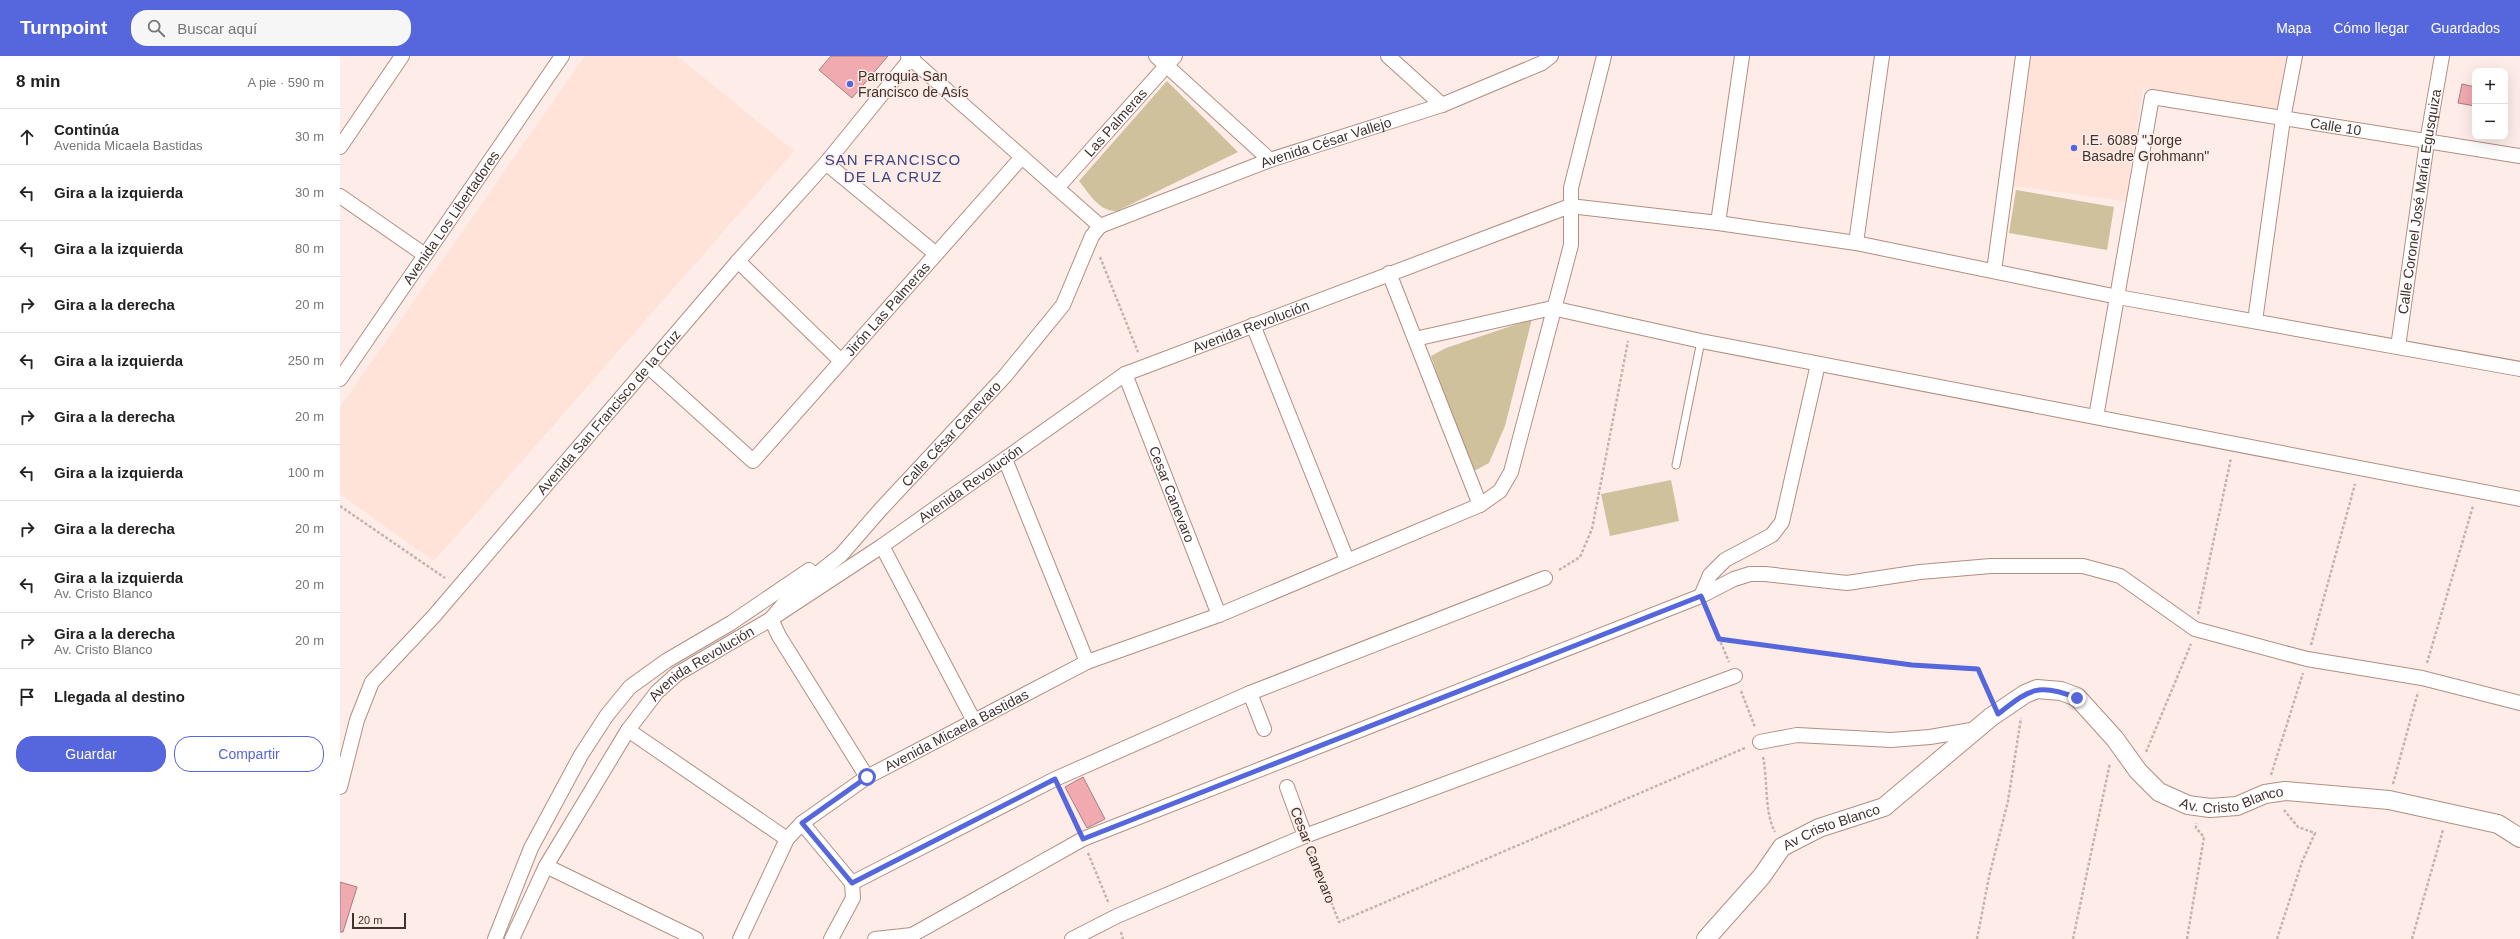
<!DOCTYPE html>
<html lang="es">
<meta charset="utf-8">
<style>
body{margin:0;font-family:Arial,sans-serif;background:#f6f6f6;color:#222}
.controls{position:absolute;right:12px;top:12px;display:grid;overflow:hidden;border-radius:8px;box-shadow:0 4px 16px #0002}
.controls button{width:36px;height:36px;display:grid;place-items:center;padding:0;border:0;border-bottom:1px solid #e0e0e0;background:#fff;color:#222;font:20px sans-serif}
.scale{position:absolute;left:12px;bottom:10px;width:54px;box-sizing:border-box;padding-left:4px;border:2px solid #42322d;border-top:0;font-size:11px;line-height:14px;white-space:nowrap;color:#42322d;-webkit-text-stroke:3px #fdece7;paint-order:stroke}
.stop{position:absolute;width:12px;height:12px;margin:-9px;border:3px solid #5666dc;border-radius:50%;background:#fff}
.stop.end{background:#5666dc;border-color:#fff;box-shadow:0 1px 4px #0008}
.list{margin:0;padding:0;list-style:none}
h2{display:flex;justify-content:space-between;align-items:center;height:52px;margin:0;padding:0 16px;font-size:17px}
h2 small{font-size:13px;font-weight:400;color:#767676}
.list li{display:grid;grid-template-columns:26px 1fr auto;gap:12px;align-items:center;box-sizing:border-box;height:56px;padding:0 16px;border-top:1px solid #e0e0e0}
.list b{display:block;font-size:15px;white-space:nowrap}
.list p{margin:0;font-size:13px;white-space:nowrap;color:#767676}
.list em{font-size:13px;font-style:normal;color:#767676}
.actions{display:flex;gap:8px;padding:12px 16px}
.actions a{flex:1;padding:9px 0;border:1px solid #5666dc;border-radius:16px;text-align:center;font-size:14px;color:#5666dc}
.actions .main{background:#5666dc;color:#fff}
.icon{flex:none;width:22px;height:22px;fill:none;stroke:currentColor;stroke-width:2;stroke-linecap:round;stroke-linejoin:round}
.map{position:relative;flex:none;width:2180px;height:883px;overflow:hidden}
header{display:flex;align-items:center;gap:24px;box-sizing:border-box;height:56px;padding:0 20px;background:#5666dc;color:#fff}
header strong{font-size:19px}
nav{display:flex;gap:22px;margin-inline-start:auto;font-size:14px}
.search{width:280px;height:36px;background:#f6f6f6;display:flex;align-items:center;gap:10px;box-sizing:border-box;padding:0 14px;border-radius:16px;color:#767676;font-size:15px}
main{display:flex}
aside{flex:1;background:#fff}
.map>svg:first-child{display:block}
.built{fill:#ffe2d8}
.green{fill:#cfc19b}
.building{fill:#f0aab0;stroke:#a67f82}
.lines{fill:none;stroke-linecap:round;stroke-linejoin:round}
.service-casing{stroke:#b38e82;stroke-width:9}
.minor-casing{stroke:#b38e82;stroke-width:16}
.tertiary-casing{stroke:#b38e82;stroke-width:20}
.path{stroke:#c4b3ae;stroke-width:2.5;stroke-dasharray:3 2;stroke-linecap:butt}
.service{stroke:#fff;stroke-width:7}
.minor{stroke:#fff;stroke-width:14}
.tertiary{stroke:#fff;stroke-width:18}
.route{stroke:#5666dc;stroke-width:5}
.poi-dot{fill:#5666dc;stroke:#fdece7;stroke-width:1.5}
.labels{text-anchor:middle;stroke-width:3;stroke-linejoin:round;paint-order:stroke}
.poi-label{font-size:14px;fill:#42322d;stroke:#fdece7;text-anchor:start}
.street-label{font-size:14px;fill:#42322d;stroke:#fdece7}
.neighbourhood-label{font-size:15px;letter-spacing:1px;fill:#3b4682;stroke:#fdece7}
</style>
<header>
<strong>Turnpoint</strong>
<div class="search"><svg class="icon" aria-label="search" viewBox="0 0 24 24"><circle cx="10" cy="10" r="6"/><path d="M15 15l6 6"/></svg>Buscar aquí</div>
<nav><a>Mapa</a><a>Cómo llegar</a><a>Guardados</a></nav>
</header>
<main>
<aside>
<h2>8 min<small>A pie · 590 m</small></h2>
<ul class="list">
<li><svg class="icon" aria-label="ahead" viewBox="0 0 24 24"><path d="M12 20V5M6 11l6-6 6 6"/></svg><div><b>Continúa</b><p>Avenida Micaela Bastidas</p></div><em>30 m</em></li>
<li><svg class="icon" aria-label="left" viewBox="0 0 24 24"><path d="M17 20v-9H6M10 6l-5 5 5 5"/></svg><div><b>Gira a la izquierda</b></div><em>30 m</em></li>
<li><svg class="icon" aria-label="left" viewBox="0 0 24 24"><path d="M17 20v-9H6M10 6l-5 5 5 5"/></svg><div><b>Gira a la izquierda</b></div><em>80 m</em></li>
<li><svg class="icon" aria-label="right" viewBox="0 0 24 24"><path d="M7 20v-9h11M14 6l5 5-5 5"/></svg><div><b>Gira a la derecha</b></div><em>20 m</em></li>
<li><svg class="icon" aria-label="left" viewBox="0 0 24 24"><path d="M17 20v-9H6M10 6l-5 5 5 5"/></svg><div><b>Gira a la izquierda</b></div><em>250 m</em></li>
<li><svg class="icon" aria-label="right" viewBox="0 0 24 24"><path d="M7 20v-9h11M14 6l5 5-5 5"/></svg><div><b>Gira a la derecha</b></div><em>20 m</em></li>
<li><svg class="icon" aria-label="left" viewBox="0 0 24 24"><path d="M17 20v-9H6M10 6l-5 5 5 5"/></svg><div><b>Gira a la izquierda</b></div><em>100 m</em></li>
<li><svg class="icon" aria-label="right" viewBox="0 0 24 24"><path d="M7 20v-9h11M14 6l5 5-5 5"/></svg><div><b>Gira a la derecha</b></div><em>20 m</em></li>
<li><svg class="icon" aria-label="left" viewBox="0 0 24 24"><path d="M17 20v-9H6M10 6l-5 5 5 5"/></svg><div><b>Gira a la izquierda</b><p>Av. Cristo Blanco</p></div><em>20 m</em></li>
<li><svg class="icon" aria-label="right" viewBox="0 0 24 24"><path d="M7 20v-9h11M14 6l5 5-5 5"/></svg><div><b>Gira a la derecha</b><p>Av. Cristo Blanco</p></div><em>20 m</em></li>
<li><svg class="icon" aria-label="arrive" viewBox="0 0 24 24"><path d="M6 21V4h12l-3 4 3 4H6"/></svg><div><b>Llegada al destino</b></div></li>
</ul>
<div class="actions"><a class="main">Guardar</a><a>Compartir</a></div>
</aside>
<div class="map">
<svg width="2180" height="883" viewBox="0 0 2180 883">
<rect width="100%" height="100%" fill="#fdece7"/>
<path class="built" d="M245 0H337L454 95 94 505 0 438V351Z
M1687 0H1948L1938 54 1803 32 1785 145 1668 129Z"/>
<path class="green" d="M827 25 898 96 777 155C759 156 749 137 739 125Z
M1676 134 1774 151 1767 194 1669 177Z
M1192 263 1165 370 1149 407 1136 414 1129 413 1091 300 1106 292Z
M1331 424 1339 465 1270 480 1261 438Z"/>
<path class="building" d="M491 0H548L512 42 479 14Z
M2122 28 2135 31V50L2118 47Z
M743 721 765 763 747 772 725 731Z
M0 826 17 831 3 876H0Z"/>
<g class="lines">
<defs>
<path id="service" d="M1336 409 1361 285"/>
<g id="minor">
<path d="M568 0 760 170"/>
<path d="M816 0 930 104"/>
<path d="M1048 0 1102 49"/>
<path d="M0 91 62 0"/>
<path d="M486 107 596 198"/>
<path id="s1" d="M717 132 835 0"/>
<path d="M0 140 85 199"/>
<path d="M1378 167 1402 0"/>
<path id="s2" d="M760 170 930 104 1102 49 1202 7 1211 0"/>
<path d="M1516 187 1542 0"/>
<path d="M398 205 501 305"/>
<path d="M1654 215 1683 0"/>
<path d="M1049 217 1140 449"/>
<path d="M1915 265 1943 63 1955 0"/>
<path d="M913 269 1007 504"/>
<path d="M1075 283 1212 252 1361 285 2180 443"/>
<path id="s3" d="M2058 291 2087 86 2102 0"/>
<path id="s4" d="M309 311 413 405 682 101"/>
<path id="s5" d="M785 318 879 559"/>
<path id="s6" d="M0 323 222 0"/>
<path id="s7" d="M1756 361 1812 41 2180 100"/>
<path d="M665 403 747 606"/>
<path d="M542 490 634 665"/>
<path d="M1361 540 1370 519 1385 504 1432 479 1442 466 1478 308"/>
<path d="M910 637 924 673"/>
<path d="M288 674 447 783"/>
<path d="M1420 686 1457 679 1551 684 1590 681 1637 673"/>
<path id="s8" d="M527 721 439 580 431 563 453 537 501 499 541 453 665 320 723 249 752 180 760 170"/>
<path id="s9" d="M0 731 17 664 32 626 94 560 398 205 486 107 573 0"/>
<path d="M947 731 965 780"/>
<path d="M462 767 512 827 513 842 491 883"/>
<path d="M206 810 356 883"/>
<path d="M512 827 715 723 910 637 1205 522"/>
<path d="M155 883 191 792 241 699 267 659 290 631 326 605 391 567 469 514"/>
<path id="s10" d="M172 883 206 810 288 674 317 636 337 618 431 563 542 490 785 318 1230 150 1378 167 1516 187 1778 241 2180 313"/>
<path id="s11" d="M400 883 447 783 462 767 527 721 747 606 879 559 1140 449 1160 435 1171 416 1231 189V132L1264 0"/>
<path d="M535 883 572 879 743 783 1361 540 1394 523 1410 518H1425L1507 527 1580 516 1651 510H1743L1780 520 1855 573 1967 603 2082 622 2180 647"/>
<path d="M732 883 777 860 965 780 1395 620"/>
</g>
<g id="tertiary">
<path id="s12" d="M1366 883 1422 820 1442 791 1479 772 1544 751 1651 661 1685 638 1697 633 1721 635 1737 641 1775 683 1798 715 1819 736 1848 749 1870 752 1897 750 1925 738 1945 735 2049 744 2158 768 2180 782"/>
</g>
</defs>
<use href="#service" class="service-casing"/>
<use href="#minor" class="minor-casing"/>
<use href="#tertiary" class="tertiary-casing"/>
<path class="path" d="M760 201 798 296
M0 450 105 522
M1219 514 1240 501 1252 473 1288 285
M1367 554 1389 606
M1858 558 1891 402
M1379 583 1572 609 1638 613 1650 641
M1971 589 2015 428
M2087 607 2133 450
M1401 635 1415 671
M1806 696 1851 588
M1423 701C1428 725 1424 755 1435 776
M1931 719 1963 617
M2053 728 2078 636
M721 737 737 770
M971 795 999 866 1405 692
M748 797 769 848
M781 876 783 883
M1637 883 1649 821 1668 745 1681 662
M1733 883 1770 707
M1847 883 1864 781 1856 772V767
M1937 883 1962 806 1975 777 1958 771 1944 754
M2072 883 2103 774"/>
<use href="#service" class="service"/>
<use href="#minor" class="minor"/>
<use href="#tertiary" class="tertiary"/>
</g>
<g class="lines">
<path class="route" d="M527 721 462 767 512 827 715 723 743 783 1361 540 1379 583 1572 609 1638 613 1658 658C1689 634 1697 626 1737 642"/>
</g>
<g class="poi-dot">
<circle cx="510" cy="28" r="4"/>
<circle cx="1734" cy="92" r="4"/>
</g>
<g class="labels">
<g class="poi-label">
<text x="518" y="25">Parroquia San<tspan x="518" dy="16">Francisco de Asís</tspan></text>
<text x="1742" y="89">I.E. 6089 "Jorge<tspan x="1742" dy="16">Basadre Grohmann"</tspan></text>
</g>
<g class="street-label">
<text dy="5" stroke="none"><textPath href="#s1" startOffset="88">Las Palmeras</textPath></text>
<text dy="5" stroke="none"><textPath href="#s7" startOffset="511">Calle 10</textPath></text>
<text dy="5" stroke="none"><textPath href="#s2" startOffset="241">Avenida César Vallejo</textPath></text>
<text dy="5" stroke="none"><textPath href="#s3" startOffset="147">Calle Coronel José María Egusquiza</textPath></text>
<text dy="5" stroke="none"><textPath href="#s6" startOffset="196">Avenida Los Libertadores</textPath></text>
<text dy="5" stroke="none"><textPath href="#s4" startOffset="343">Jirón Las Palmeras</textPath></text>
<text dy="5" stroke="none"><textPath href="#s10" startOffset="988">Avenida Revolución</textPath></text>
<text dy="5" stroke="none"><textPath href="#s9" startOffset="469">Avenida San Francisco de la Cruz</textPath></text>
<text dy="5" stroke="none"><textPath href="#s8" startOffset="444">Calle César Canevaro</textPath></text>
<text dy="5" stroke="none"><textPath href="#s10" startOffset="664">Avenida Revolución</textPath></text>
<text dy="5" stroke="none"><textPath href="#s5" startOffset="129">Cesar Canevaro</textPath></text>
<text dy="5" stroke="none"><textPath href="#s10" startOffset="340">Avenida Revolución</textPath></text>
<text dy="5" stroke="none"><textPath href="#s11" startOffset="313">Avenida Micaela Bastidas</textPath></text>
<text dy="5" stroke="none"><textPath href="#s12" startOffset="667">Av. Cristo Blanco</textPath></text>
<text dy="5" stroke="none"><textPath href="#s12" startOffset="173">Av Cristo Blanco</textPath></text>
<text transform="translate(973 799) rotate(69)" y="5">Cesar Canevaro</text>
</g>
<g class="neighbourhood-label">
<text x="553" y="109">SAN FRANCISCO<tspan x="553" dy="17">DE LA CRUZ</tspan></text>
</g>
</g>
</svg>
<div class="controls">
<button>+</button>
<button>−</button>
</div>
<div class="scale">20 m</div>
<div class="stop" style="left:527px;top:721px"></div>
<div class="stop end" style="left:1737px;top:642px"></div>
</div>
</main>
